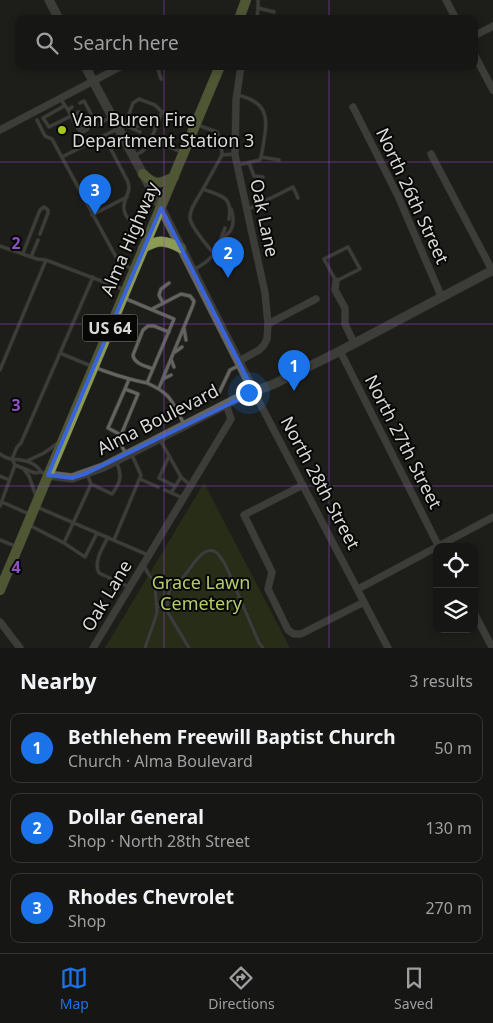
<!DOCTYPE html>
<meta charset="utf-8">
<style>
body{margin:0;font-family:"Noto Sans",sans-serif;background:#1f1f1d;color:#f1f3f6}
.controls{position:absolute;right:15px;bottom:15px;display:grid;overflow:hidden;border-radius:10px;box-shadow:0 2px 8px #0003}
.controls button{width:45px;height:45px;display:grid;place-items:center;padding:0;border:0;border-bottom:1px solid #353534;background:#161614;color:#f1f3f6;font:25px sans-serif}
.you{position:absolute;left:248px;top:392px;width:18px;height:18px;margin:-12px;border:4px solid #fff;border-radius:50%;background:#1a73e8;box-shadow:0 0 0 8px #1a73e833}
.badge{display:grid;place-items:center;width:32px;height:32px;border-radius:50%;background:#1a73e8;color:#fff;font-size:16px;font-weight:700}
.pin{position:absolute;translate:-50% -41px;filter:drop-shadow(0 1px 2px #0008)}
.pin::after{content:'';position:absolute;top:26px;width:18px;height:15px;background:inherit;clip-path:polygon(0 0,100% 0,50% 100%)}
.list{margin:0;padding:0;list-style:none}
h2{display:flex;justify-content:space-between;align-items:center;height:65px;margin:0;padding:0 20px;font-size:21px}
h2 small{font-size:16px;font-weight:400;color:#9e9fa0}
.list li{display:grid;grid-template-columns:32px 1fr auto;gap:15px;align-items:center;box-sizing:border-box;height:70px;margin:0 10px 10px;padding:0 10px;border:1px solid #353534;border-radius:10px}
.list b{display:block;font-size:19px;white-space:nowrap}
.list p{margin:0;font-size:16px;white-space:nowrap;color:#9e9fa0}
.list em{font-size:16px;font-style:normal;color:#9e9fa0}
.icon{flex:none;width:28px;height:28px;fill:none;stroke:currentColor;stroke-width:2;stroke-linecap:round;stroke-linejoin:round}
.map{position:relative;flex:none;width:493px;height:648px;overflow:hidden}
.search{position:absolute;background:#161614;box-shadow:0 2px 8px #0003;left:15px;right:15px;top:15px;height:55px;display:flex;align-items:center;gap:12px;box-sizing:border-box;padding:0 18px;border-radius:10px;color:#9e9fa0;font-size:19px}
.sheet{height:305px;background:#161614}
nav{display:flex;justify-content:space-around;align-items:center;box-sizing:border-box;height:70px;border-top:1px solid #353534;background:#161614;font-size:14px;color:#9e9fa0}
nav a{display:grid;justify-items:center;gap:2px}
nav .on{color:#1a73e8}
.map>svg:first-child{display:block}
.green{fill:#374117}
.lines{fill:none;stroke-linecap:round;stroke-linejoin:round}
.service-casing{stroke:#393a37;stroke-width:4.5}
.minor-casing{stroke:#393a37;stroke-width:8}
.tertiary-casing{stroke:#393a37;stroke-width:10}
.primary-casing{stroke:#393a37;stroke-width:11}
.service{stroke:#636460;stroke-width:3}
.minor{stroke:#636460;stroke-width:7}
.tertiary{stroke:#636460;stroke-width:9}
.primary{stroke:#8b9b53;stroke-width:10}
.marked{fill:none;stroke:#3963d8;stroke-width:4;stroke-linejoin:round}
.grid{fill:none;stroke:#8e4fc4;stroke-width:1;stroke-opacity:0.55}
.poi-dot{fill:#a8c71d;stroke:#070806;stroke-width:2}
.labels{text-anchor:middle;stroke-width:4;stroke-linejoin:round;paint-order:stroke}
.shield{fill:#070806;stroke:#9a9b98;stroke-width:1}
.shield-label{font-size:16px;font-weight:bold;fill:#d9dad7}
.poi-label{font-size:18px;fill:#d9dad7;stroke:#070806;text-anchor:start}
.street-label{font-size:18px;fill:#d9dad7;stroke:#070806}
.park-label{font-size:18px;fill:#b4cc6c;stroke:#070806}
.grid-label{font-size:16px;text-anchor:middle;font-weight:bold;fill:#8e4fc4;stroke:#070806;stroke-width:4;stroke-linejoin:round;paint-order:stroke}
</style>
<div class="map">
<svg width="493" height="648" viewBox="0 0 493 648">
<rect width="100%" height="100%" fill="#1d1e1a"/>
<path class="green" d="M204 483 290 648H105Z"/>
<g class="lines">
<defs>
<path id="service" d="M258 0V8L274 12
M257 19 258 8
M157 66 161 79
M237 95C265 101 269 115 264 140 263 147 262 154 260 160L238 165
M60 98 68 110 72 107
M80 103 84 101 97 125 111 117
M64 106 43 118 49 127 79 112
M68 110 81 133 88 129
M37 120 45 136 52 139 116 257 120 262 132 269
M73 120 81 115
M75 123 83 119
M125 125 140 132
M77 127 85 123
M133 129 143 123 155 127
M79 130 87 126
M104 136 128 182C131 193 125 195 124 205 122 220 139 227 149 233
M183 153 151 139 162 112 217 132 221 141 222 155
M134 156 143 151 151 139
M62 157 125 125 133 103 139 99 155 105 162 112
M261 157 279 160
M249 163 254 176 263 177
M203 189 222 155 234 154
M247 210 293 187 298 198
M92 215 127 197
M222 237C234 233 235 220 231 209
M0 246 37 259 46 260 125 290
M348 247 360 269 336 281 324 259Z
M23 253 40 210 44 207 48 210V213L40 234
M214 254C208 246 191 228 190 218 189 209 199 197 203 189 221 196 233 196 229 219
M31 257 38 240
M193 270C216 258 216 251 225 228
M163 303 159 295 161 289 169 283
M152 309 181 294 190 296 194 301 193 305 159 388
M184 328 186 340
M175 352 182 347
M60 353C88 365 116 377 147 383L174 319 124 298
M171 359 174 367
M153 369C146 366 134 364 133 355L143 330 148 326H154L169 332
M0 370 46 260
M163 379 171 375
M147 383C172 394 172 402 184 424
M219 393 230 370 240 365
M121 435 108 428 125 389
M159 438 181 477 190 485
M0 454C3 456 8 459 12 459 23 460 35 461 41 472
M126 454 120 443 121 435 138 394 125 389 129 379
M169 456 159 478 175 486
M27 461 44 453 58 443
M23 468 29 476 36 496
M46 474 41 472 35 473 15 465 12 459 17 447 21 443 93 277
M87 474 91 484 112 494C121 482 122 476 117 463
M0 476 9 480
M140 479 158 487
M165 490 183 498
M171 493 181 477
M2 502 29 514
M0 506 15 465
M37 507 148 555
M29 525 64 543 91 484
M108 537C103 547 93 562 99 573L129 587
M0 540 15 546
M114 540 141 475 131 453
M64 543 85 557 97 533
M144 566C176 628 190 543 214 551 219 553 223 561 226 566L259 643 263 648
M156 604 167 611 189 648
M167 611 168 597 170 588
M145 648 157 613 155 585"/>
<path id="minor" d="M446 0 456 19
M474 36 493 26
M474 54 493 90
M353 107 398 196 442 298
M0 130 122 66
M431 154 493 272
M336 281 335 290 345 308V324L354 343
M268 324 316 299
M340 351 439 547
M239 361 259 350 264 345 267 339 268 324 265 293 235 155 236 100 241 66
M254 392 388 648
M303 485 244 515 272 572 268 589 288 630 294 634H301L364 602
M358 589 493 517
M474 613 492 647
M0 622 20 648
M93 648 231 419 226 404"/>
<path id="tertiary" d="M49 0 59 19
M85 66 161 208 254 392
M48 475 72 478 103 467 242 396 274 384 340 351 493 270"/>
<path id="primary" d="M239 19 246 0
M143 174C155 186 159 184 174 177
M143 248C159 239 165 240 181 248
M0 590 220 66"/>
</defs>
<use href="#service" class="service-casing"/>
<use href="#minor" class="minor-casing"/>
<use href="#tertiary" class="tertiary-casing"/>
<use href="#primary" class="primary-casing"/>
<use href="#service" class="service"/>
<use href="#minor" class="minor"/>
<use href="#tertiary" class="tertiary"/>
<use href="#primary" class="primary"/>
</g>
<path d="M0 0H493V648H0ZM161 208 254 392 87 473 72 478 48 475Z" fill="#1d1e1a" fill-opacity=".55" fill-rule="evenodd"/>
<path class="marked" d="M161 208 254 392 87 473 72 478 48 475Z"/>
<path class="grid" d="M164 0V19M329 0V19M164 66V648M329 66V648M0 162H493M0 324H493M0 486H493"/>
<circle class="poi-dot" cx="62" cy="130" r="5"/>
<g class="labels">
<rect class="shield" x="82.5" y="314.5" width="55" height="27" rx="4"/>
<g class="shield-label">
<text x="110" y="334">US 64</text>
</g>
<g class="poi-label">
<text x="72" y="126">Van Buren Fire<tspan x="72" dy="21">Department Station 3</tspan></text>
</g>
<g class="street-label">
<text transform="translate(412 196) rotate(65)" y="6">North 26th Street</text>
<text transform="translate(264 218) rotate(78)" y="6">Oak Lane</text>
<text transform="translate(130 239) rotate(-67)" y="6">Alma Highway</text>
<text transform="translate(158 420) rotate(-27)" y="6">Alma Boulevard</text>
<text transform="translate(403 442) rotate(63)" y="6">North 27th Street</text>
<text transform="translate(320 483) rotate(62)" y="6">North 28th Street</text>
<text transform="translate(107 596) rotate(-59)" y="6">Oak Lane</text>
</g>
<g class="park-label">
<text x="201" y="589">Grace Lawn<tspan x="201" dy="21">Cemetery</tspan></text>
</g>
</g>
<g class="grid-label">
<text x="16" y="249">2</text>
<text x="16" y="411">3</text>
<text x="16" y="573">4</text>
</g>
</svg>
<div class="controls">
<button><svg class="icon" aria-label="locate" viewBox="0 0 24 24"><circle cx="12" cy="12" r="6"/><path d="M12 2v4M12 18v4M2 12h4M18 12h4"/></svg></button>
<button><svg class="icon" aria-label="layers" viewBox="0 0 24 24"><path d="M12 4l9 5-9 5-9-5zM3 14l9 5 9-5"/></svg></button>
</div>
<div class="you"></div>
<div class="pin badge" style="left:294px;top:391px">1</div>
<div class="pin badge" style="left:228px;top:278px">2</div>
<div class="pin badge" style="left:95px;top:215px">3</div>
<div class="search"><svg class="icon" aria-label="search" viewBox="0 0 24 24"><circle cx="10" cy="10" r="6"/><path d="M15 15l6 6"/></svg>Search here</div>
</div>
<section class="sheet">
<h2>Nearby<small>3 results</small></h2>
<ul class="list">
<li><span class="badge">1</span><div><b>Bethlehem Freewill Baptist Church</b><p>Church · Alma Boulevard</p></div><em>50 m</em></li>
<li><span class="badge">2</span><div><b>Dollar General</b><p>Shop · North 28th Street</p></div><em>130 m</em></li>
<li><span class="badge">3</span><div><b>Rhodes Chevrolet</b><p>Shop</p></div><em>270 m</em></li>
</ul>
</section>
<nav>
<a class="on"><svg class="icon" aria-label="map" viewBox="0 0 24 24"><path d="M3 6l6-2 6 2 6-2v14l-6 2-6-2-6 2zM9 4v14M15 6v14"/></svg>Map</a>
<a><svg class="icon" aria-label="directions" viewBox="0 0 24 24"><path d="M12 3l9 9-9 9-9-9zM9 14v-3h6M13 9l2 2-2 2"/></svg>Directions</a>
<a><svg class="icon" aria-label="saved" viewBox="0 0 24 24"><path d="M7 4h10v16l-5-4-5 4z"/></svg>Saved</a>
</nav>
